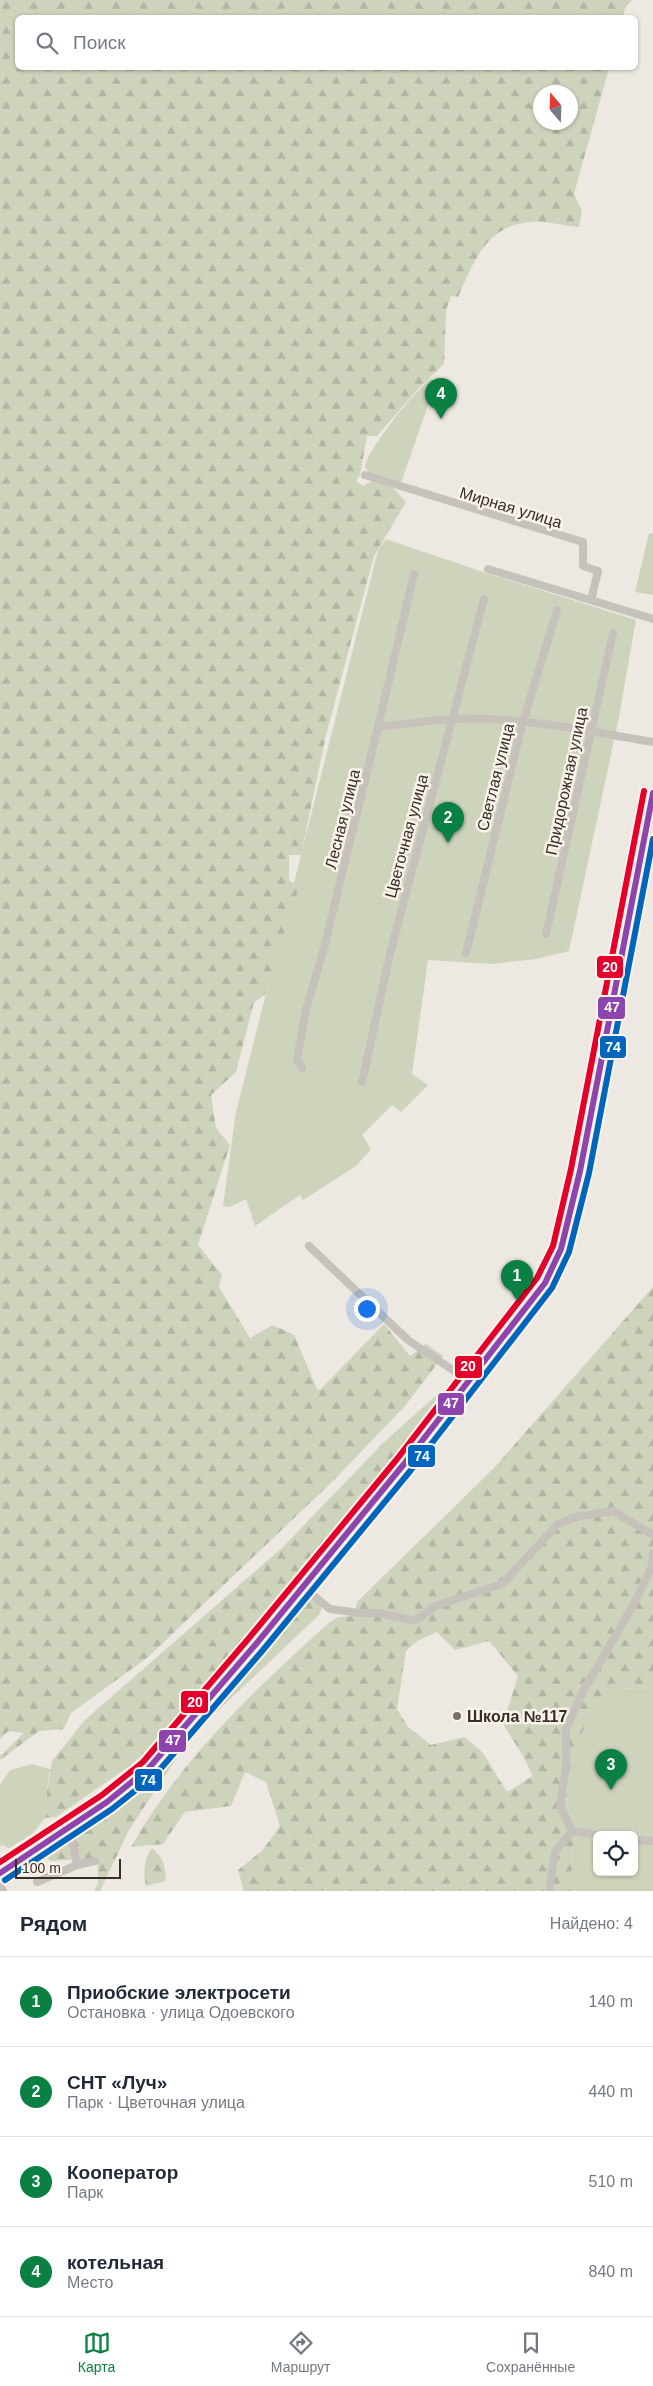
<!DOCTYPE html>
<html lang="ru">
<meta charset="utf-8">
<style>
body{margin:0;font-family:Helvetica,sans-serif;background:#f2f2f3;color:#1f2937}
.controls{position:absolute;right:15px;bottom:15px;display:grid;overflow:hidden;border-radius:8px;box-shadow:0 1px 4px #0004}
.controls button{width:45px;height:45px;display:grid;place-items:center;padding:0;border:0;border-bottom:1px solid #e0e1e3;background:#fff;color:#1f2937;font:25px sans-serif}
.compass{position:absolute;left:533px;top:85px;width:45px;height:45px;border-radius:50%;background:#fff;box-shadow:0 1px 4px #0004;rotate:341deg}
.scale{position:absolute;left:15px;bottom:12px;width:106px;box-sizing:border-box;padding-left:5px;border:2px solid #382e29;border-top:0;font-size:14px;line-height:18px;white-space:nowrap;color:#382e29;-webkit-text-stroke:4px #faf3ea;paint-order:stroke}
.you{position:absolute;left:366px;top:1308px;width:18px;height:18px;margin:-12px;border:4px solid #fff;border-radius:50%;background:#1a73e8;box-shadow:0 0 0 8px #1a73e833}
.badge{display:grid;place-items:center;width:32px;height:32px;border-radius:50%;background:#0b8043;color:#fff;font-size:16px;font-weight:700}
.pin{position:absolute;translate:-50% -41px;filter:drop-shadow(0 1px 2px #0008)}
.pin::after{content:'';position:absolute;top:26px;width:18px;height:15px;background:inherit;clip-path:polygon(0 0,100% 0,50% 100%)}
.list{margin:0;padding:0;list-style:none}
h2{display:flex;justify-content:space-between;align-items:center;height:65px;margin:0;padding:0 20px;font-size:21px}
h2 small{font-size:16px;font-weight:400;color:#747a83}
.list li{display:grid;grid-template-columns:32px 1fr auto;gap:15px;align-items:center;box-sizing:border-box;height:90px;padding:0 20px;border-top:1px solid #e0e1e3}
.list b{display:block;font-size:19px;white-space:nowrap}
.list p{margin:0;font-size:16px;white-space:nowrap;color:#747a83}
.list em{font-size:16px;font-style:normal;color:#747a83}
.icon{flex:none;width:28px;height:28px;fill:none;stroke:currentColor;stroke-width:2;stroke-linecap:round;stroke-linejoin:round}
.map{position:relative;flex:none;width:653px;height:1891px;overflow:hidden}
.search{position:absolute;background:#fff;box-shadow:0 1px 4px #0004;left:15px;right:15px;top:15px;height:55px;display:flex;align-items:center;gap:12px;box-sizing:border-box;padding:0 18px;border-radius:8px;color:#747a83;font-size:19px}
.sheet{height:425px;background:#fff}
nav{display:flex;justify-content:space-around;align-items:center;box-sizing:border-box;height:70px;border-top:1px solid #e0e1e3;background:#fff;font-size:14px;color:#747a83}
nav a{display:grid;justify-items:center;gap:2px}
nav .on{color:#0b8043}
.map>svg:first-child{display:block}
.green{fill:#ced3bc;fill-rule:evenodd}
.forest{fill:url(#forest-firs);fill-rule:evenodd}
.lines{fill:none;stroke-linecap:round;stroke-linejoin:round}
.minor{stroke:#c7c1bb;stroke-width:8}
.tertiary{stroke:#c7c1bb;stroke-width:10}
.bus-1-casing{stroke:#faf3ea;stroke-width:10}
.bus-2-casing{stroke:#faf3ea;stroke-width:10}
.bus-3-casing{stroke:#faf3ea;stroke-width:10}
.bus-1{stroke:#8e44ad;stroke-width:6}
.bus-2{stroke:#0065bd;stroke-width:6}
.bus-3{stroke:#e4002b;stroke-width:6}
.poi-dot{fill:#776f6a;stroke:#faf3ea;stroke-width:2}
.labels{text-anchor:middle;stroke-width:5;stroke-linejoin:round;paint-order:stroke}
.street-label{font-size:16px;fill:#382e29;stroke:#faf3ea}
.poi-label{font-size:16px;font-weight:bold;fill:#382e29;stroke:#faf3ea;text-anchor:start}
.line-badge{stroke:#faf3ea;stroke-width:2}
.badge-label{font-size:14px;text-anchor:middle;font-weight:bold;fill:#fff}
</style>
<div class="map">
<svg width="653" height="1891" viewBox="0 0 653 1891">
<defs>
<pattern id="forest-firs" width="22" height="20" patternUnits="userSpaceOnUse" patternTransform="scale(1.25)"><rect width="22" height="20" fill="#ced3bc"/><path d="M5 1l3.5 6h-7zM16 11l3.5 6h-7z" fill="#b2b5a2"/></pattern>
</defs>
<rect width="100%" height="100%" fill="#ede8e2"/>
<path class="green" d="M431 379 436 382 401 483 369 473 365 467C367 450 415 390 431 379Z
M649 533 653 534V595L635 592Z
M386 539 480 571 636 620 619 717 569 951 536 959 491 964 428 960 412 1074 428 1085 401 1112 392 1105 362 1135 371 1149 356 1166 303 1200 300 1195 255 1226 246 1199 230 1207 223 1206 236 1112 378 550Z
M653 1688V1891H574L571 1862 577 1825H573C555 1794 582 1707 615 1691 624 1687 642 1689 653 1688ZM597 1835H634V1872H597Z
M32 1764 50 1769 45 1804V1818L32 1834 9 1848 1 1845 0 1847V1785L10 1770Z"/>
<path class="forest" d="M0 0H632L625 8 623 18H18V68H609L574 194 582 211 579 227C563 226 548 221 532 222 486 224 474 262 458 297L451 296 446 310 444 364 418 389 377 436H367L360 475 356 481 363 486 374 480 393 488 406 502 374 556 326 735 301 855H289V880L299 887 265 995 254 1002 236 1072 211 1095 216 1128 230 1145 198 1245 222 1275 219 1287 250 1338 273 1325 294 1335 317 1389 320 1390 384 1324 410 1356 426 1344 443 1356 405 1406 333 1481 147 1658 71 1713 64 1729 39 1731 0 1760V1756L24 1733 8 1731 0 1739ZM540 92H570V122H540Z
M653 1287V1688C642 1689 624 1687 615 1691 582 1707 555 1794 573 1825L577 1824 571 1862 574 1891H244L238 1870 262 1851 280 1826 266 1782 245 1772 231 1806 185 1812 163 1844 131 1847C180 1760 256 1688 330 1622L338 1617 354 1616 357 1602 494 1468ZM437 1632 455 1650 489 1641 518 1676 503 1724 522 1754 533 1776 507 1792 483 1753 465 1737 431 1745 408 1727 397 1709 406 1651 417 1641Z
M449 1388 205 1689 134 1763 56 1817 45 1818V1804L52 1761 85 1720 283 1547 383 1443 438 1394Z
M309 1599 320 1602 322 1608 319 1615 211 1717 178 1756 129 1830 100 1891H94L98 1884V1860L80 1864 77 1859 51 1861 47 1858 48 1850 89 1827 133 1798 158 1774 204 1713 236 1683Z
M152 1848C164 1857 165 1867 166 1881L146 1886C143 1873 144 1859 152 1848Z"/>
<g class="lines">
<path class="minor" d="M365 475 583 542V566L598 571 591 600
M488 569 653 619
M378 727C402 725 427 720 451 719 519 716 587 731 653 742
M546 934 613 633
M466 953 523 722 557 610
M302 1068 297 1059 306 1010 324 948 378 727 414 574
M362 1082 390 954 484 599
M309 1246 408 1340 469 1381
M302 1586 330 1609 360 1613H379L411 1620 418 1619 435 1606 502 1584 558 1524 576 1517 613 1511 653 1535
M65 1830 74 1848 77 1865
M572 1831 597 1835
M634 1840 653 1841
M37 1882 77 1865 95 1861
M0 1887 3 1891
M549 1891 555 1852 572 1831 560 1805 566 1769V1729L582 1693 635 1602 652 1566 653 1554"/>
<path class="tertiary" d="M0 1873 107 1802 149 1768 256 1644 404 1464 545 1283 561 1249 580 1171 653 793"/>
<defs>
<path id="bus-1" d="M0 1873 107 1802 149 1768 256 1644 404 1464 545 1283 561 1249 580 1171 653 793"/>
<path id="bus-2" d="M5 1880 112 1809 156 1774 263 1650 411 1470 552 1288 569 1252 589 1173 653 839"/>
<path id="bus-3" d="M0 1862 102 1795 143 1762 249 1638 397 1459 537 1278 553 1246 571 1169 644 791"/>
</defs>
<use href="#bus-1" class="bus-1-casing"/>
<use href="#bus-2" class="bus-2-casing"/>
<use href="#bus-3" class="bus-3-casing"/>
<use href="#bus-1" class="bus-1"/>
<use href="#bus-2" class="bus-2"/>
<use href="#bus-3" class="bus-3"/>
</g>
<circle class="poi-dot" cx="457" cy="1716" r="5"/>
<g class="labels">
<g class="street-label">
<text transform="translate(511 507) rotate(17)" y="6">Мирная улица</text>
<text transform="translate(495 777) rotate(-76)" y="6">Светлая улица</text>
<text transform="translate(566 781) rotate(-78)" y="6">Придорожная улица</text>
<text transform="translate(342 819) rotate(-76)" y="6">Лесная улица</text>
<text transform="translate(406 836) rotate(-75)" y="6">Цветочная улица</text>
</g>
<g class="poi-label">
<text x="467" y="1722">Школа №117</text>
</g>
</g>
<g class="line-badge">
<rect x="596" y="955" width="28" height="24" rx="5" fill="#e4002b"/>
<rect x="597" y="996" width="29" height="24" rx="5" fill="#8e44ad"/>
<rect x="599" y="1035" width="28" height="24" rx="5" fill="#0065bd"/>
<rect x="454" y="1355" width="29" height="24" rx="5" fill="#e4002b"/>
<rect x="437" y="1392" width="28" height="24" rx="5" fill="#8e44ad"/>
<rect x="407" y="1444" width="29" height="24" rx="5" fill="#0065bd"/>
<rect x="180" y="1690" width="29" height="24" rx="5" fill="#e4002b"/>
<rect x="158" y="1729" width="29" height="24" rx="5" fill="#8e44ad"/>
<rect x="134" y="1768" width="29" height="24" rx="5" fill="#0065bd"/>
</g>
<g class="badge-label">
<text x="610" y="972">20</text>
<text x="612" y="1012">47</text>
<text x="613" y="1052">74</text>
<text x="468" y="1371">20</text>
<text x="451" y="1408">47</text>
<text x="422" y="1461">74</text>
<text x="195" y="1707">20</text>
<text x="173" y="1745">47</text>
<text x="148" y="1785">74</text>
</g>
</svg>
<div class="controls">
<button><svg class="icon" aria-label="locate" viewBox="0 0 24 24"><circle cx="12" cy="12" r="6"/><path d="M12 2v4M12 18v4M2 12h4M18 12h4"/></svg></button>
</div>
<svg class="compass" viewBox="-18 -18 36 36"><path d="M0-13l5 13h-10z" fill="#e53935"/><path d="M0 13l5-13h-10z" fill="#747a83"/></svg>
<div class="scale">100 m</div>
<div class="you"></div>
<div class="pin badge" style="left:517px;top:1301px">1</div>
<div class="pin badge" style="left:448px;top:843px">2</div>
<div class="pin badge" style="left:611px;top:1790px">3</div>
<div class="pin badge" style="left:441px;top:419px">4</div>
<div class="search"><svg class="icon" aria-label="search" viewBox="0 0 24 24"><circle cx="10" cy="10" r="6"/><path d="M15 15l6 6"/></svg>Поиск</div>
</div>
<section class="sheet">
<h2>Рядом<small>Найдено: 4</small></h2>
<ul class="list">
<li><span class="badge">1</span><div><b>Приобские электросети</b><p>Остановка · улица Одоевского</p></div><em>140 m</em></li>
<li><span class="badge">2</span><div><b>СНТ «Луч»</b><p>Парк · Цветочная улица</p></div><em>440 m</em></li>
<li><span class="badge">3</span><div><b>Кооператор</b><p>Парк</p></div><em>510 m</em></li>
<li><span class="badge">4</span><div><b>котельная</b><p>Место</p></div><em>840 m</em></li>
</ul>
</section>
<nav>
<a class="on"><svg class="icon" aria-label="map" viewBox="0 0 24 24"><path d="M3 6l6-2 6 2 6-2v14l-6 2-6-2-6 2zM9 4v14M15 6v14"/></svg>Карта</a>
<a><svg class="icon" aria-label="directions" viewBox="0 0 24 24"><path d="M12 3l9 9-9 9-9-9zM9 14v-3h6M13 9l2 2-2 2"/></svg>Маршрут</a>
<a><svg class="icon" aria-label="saved" viewBox="0 0 24 24"><path d="M7 4h10v16l-5-4-5 4z"/></svg>Сохранённые</a>
</nav>
